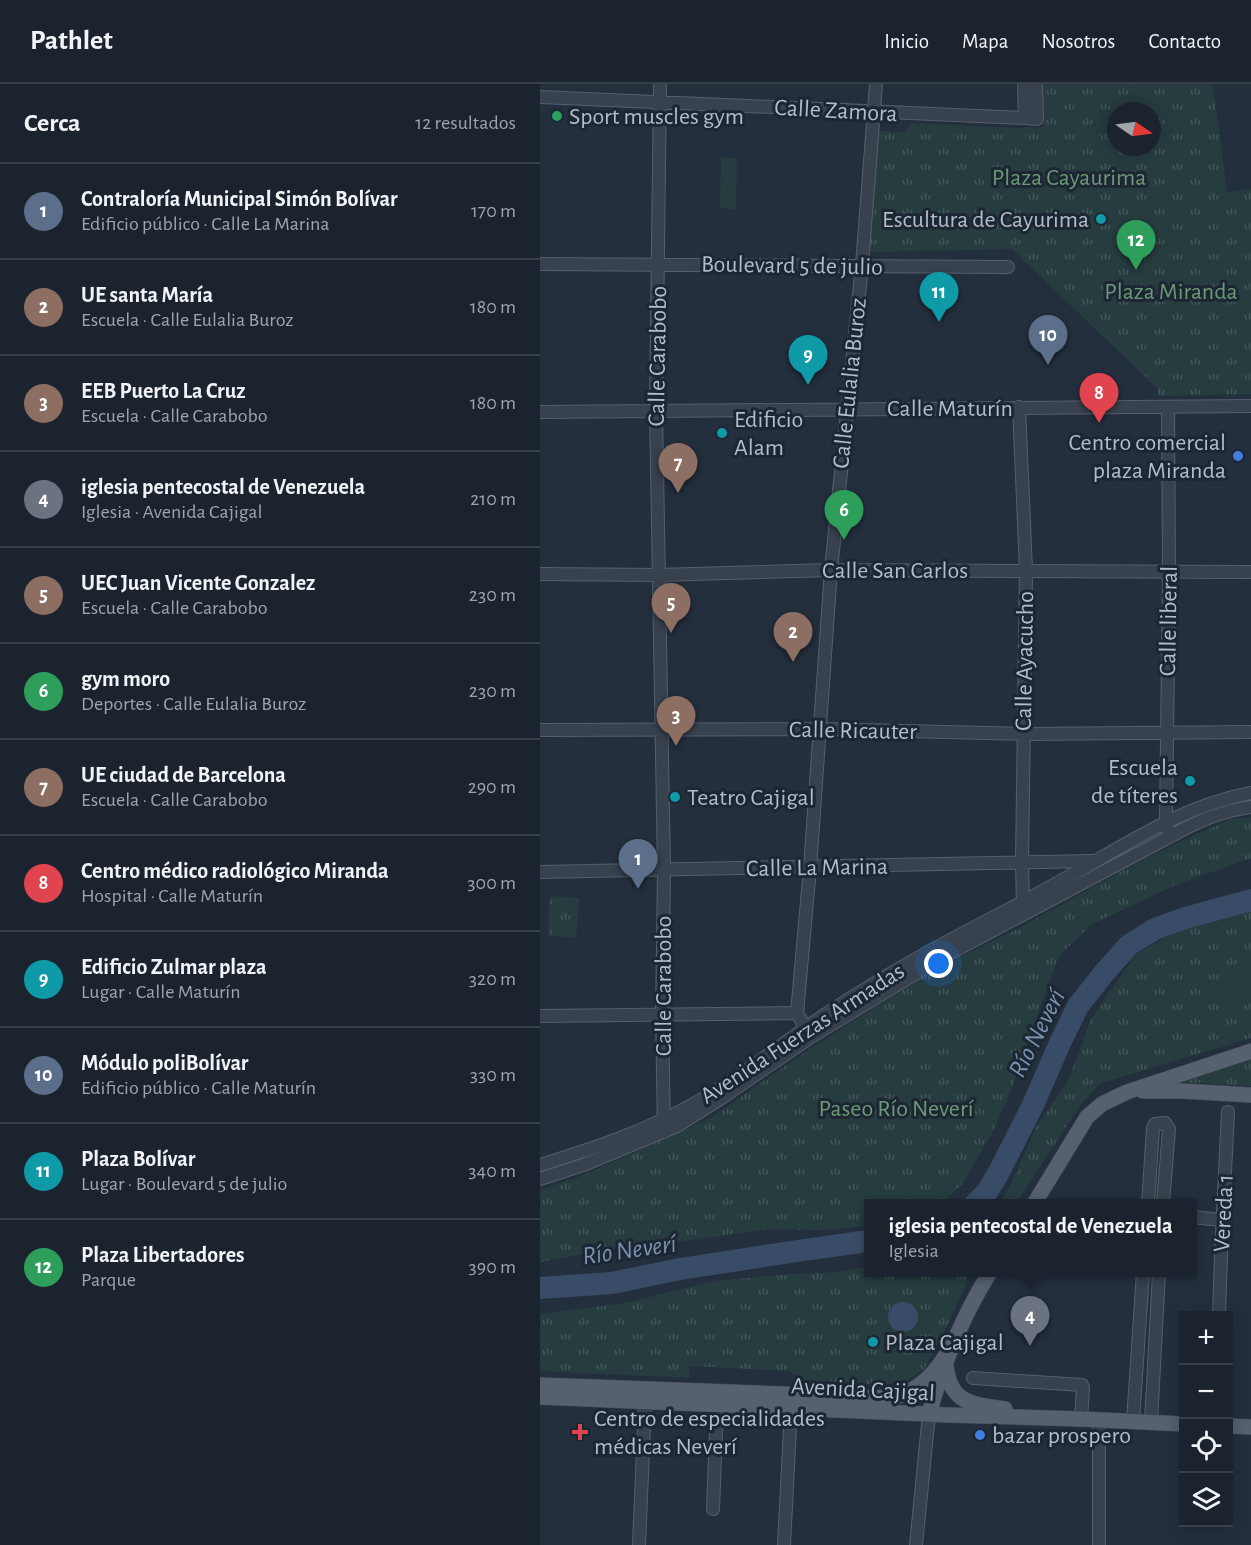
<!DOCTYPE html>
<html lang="es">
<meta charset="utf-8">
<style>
body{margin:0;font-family:"Alegreya Sans",sans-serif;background:#282f3a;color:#f1f3f6}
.controls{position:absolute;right:18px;bottom:18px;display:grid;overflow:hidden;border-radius:0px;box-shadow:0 3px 15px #0003}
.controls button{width:54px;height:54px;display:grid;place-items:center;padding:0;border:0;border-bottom:2px solid #39404a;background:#1b232e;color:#f1f3f6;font:30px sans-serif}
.compass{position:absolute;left:567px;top:18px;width:54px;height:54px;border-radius:50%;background:#1b232e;box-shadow:0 3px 15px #0003;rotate:103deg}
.you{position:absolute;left:399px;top:880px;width:21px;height:21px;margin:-15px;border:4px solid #fff;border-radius:50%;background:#1a73e8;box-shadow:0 0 0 9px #1a73e833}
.badge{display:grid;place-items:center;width:39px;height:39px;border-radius:50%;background:#8ab4f8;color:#fff;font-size:20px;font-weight:700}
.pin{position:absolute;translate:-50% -50px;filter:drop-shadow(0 2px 3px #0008)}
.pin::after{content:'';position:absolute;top:32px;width:21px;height:18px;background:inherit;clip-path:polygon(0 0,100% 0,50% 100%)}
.popup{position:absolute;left:324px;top:1115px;width:333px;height:78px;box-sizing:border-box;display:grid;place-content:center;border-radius:0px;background:#1b232e;filter:drop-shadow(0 2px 4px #0005);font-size:20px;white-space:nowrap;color:#a0a4aa}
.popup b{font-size:22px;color:#f1f3f6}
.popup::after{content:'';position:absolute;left:50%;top:100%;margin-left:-12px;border:12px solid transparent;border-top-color:#1b232e}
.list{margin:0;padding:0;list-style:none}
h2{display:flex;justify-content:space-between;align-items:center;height:78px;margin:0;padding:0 24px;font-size:26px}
h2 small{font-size:20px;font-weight:400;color:#a0a4aa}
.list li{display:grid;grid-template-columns:39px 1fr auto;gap:18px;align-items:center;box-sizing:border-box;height:96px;padding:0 24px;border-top:2px solid #39404a}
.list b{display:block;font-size:22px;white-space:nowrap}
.list p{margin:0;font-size:20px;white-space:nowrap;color:#a0a4aa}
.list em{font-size:20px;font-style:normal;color:#a0a4aa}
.icon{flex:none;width:33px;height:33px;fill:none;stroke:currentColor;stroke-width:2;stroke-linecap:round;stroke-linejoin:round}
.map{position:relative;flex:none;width:711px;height:1461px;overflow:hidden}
header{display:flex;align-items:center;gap:36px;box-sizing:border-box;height:84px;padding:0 30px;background:#1b232e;border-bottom:2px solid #39404a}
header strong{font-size:28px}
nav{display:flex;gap:33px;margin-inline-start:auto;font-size:21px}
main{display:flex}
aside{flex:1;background:#1b232e}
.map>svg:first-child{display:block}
.park{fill:url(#park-tufts);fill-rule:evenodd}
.pitch{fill:#263c3f}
.water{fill:#394c67}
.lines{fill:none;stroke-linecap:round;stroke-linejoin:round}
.river{stroke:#394c67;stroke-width:22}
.minor-casing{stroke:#565f6c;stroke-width:14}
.major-casing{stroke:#414a57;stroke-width:16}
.minor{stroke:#38414e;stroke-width:12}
.major{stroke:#56606e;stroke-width:15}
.leisure-dot{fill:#2e9e5b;stroke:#1d2633;stroke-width:2}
.culture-dot{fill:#0f9aa8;stroke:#1d2633;stroke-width:2}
.shop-dot{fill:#3f7fe0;stroke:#1d2633;stroke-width:2}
.health-dot{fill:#e0444e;stroke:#1d2633;stroke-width:2}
.labels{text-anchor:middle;stroke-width:6;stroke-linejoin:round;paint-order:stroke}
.street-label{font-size:24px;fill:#b4bcc9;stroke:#1d2633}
.poi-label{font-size:24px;fill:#b4bcc9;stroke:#1d2633;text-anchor:start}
.park-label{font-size:24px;fill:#6b9a76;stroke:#1d2633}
.water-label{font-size:26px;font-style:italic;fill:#7c92b1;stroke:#1d2633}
</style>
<header>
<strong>Pathlet</strong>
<nav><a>Inicio</a><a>Mapa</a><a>Nosotros</a><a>Contacto</a></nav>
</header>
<main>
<aside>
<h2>Cerca<small>12 resultados</small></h2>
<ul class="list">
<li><span class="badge" style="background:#5c6f8a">1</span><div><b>Contraloría Municipal Simón Bolívar</b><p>Edificio público · Calle La Marina</p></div><em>170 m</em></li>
<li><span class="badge" style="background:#8d6e63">2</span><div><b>UE santa María</b><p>Escuela · Calle Eulalia Buroz</p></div><em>180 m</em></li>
<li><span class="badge" style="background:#8d6e63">3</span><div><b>EEB Puerto La Cruz</b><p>Escuela · Calle Carabobo</p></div><em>180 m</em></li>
<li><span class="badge" style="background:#6b7280">4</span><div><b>iglesia pentecostal de Venezuela</b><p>Iglesia · Avenida Cajigal</p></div><em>210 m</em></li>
<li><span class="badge" style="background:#8d6e63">5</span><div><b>UEC Juan Vicente Gonzalez</b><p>Escuela · Calle Carabobo</p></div><em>230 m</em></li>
<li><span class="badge" style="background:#2e9e5b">6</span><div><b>gym moro</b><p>Deportes · Calle Eulalia Buroz</p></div><em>230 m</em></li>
<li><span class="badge" style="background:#8d6e63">7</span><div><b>UE ciudad de Barcelona</b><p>Escuela · Calle Carabobo</p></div><em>290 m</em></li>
<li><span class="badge" style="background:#e0444e">8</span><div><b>Centro médico radiológico Miranda</b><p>Hospital · Calle Maturín</p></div><em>300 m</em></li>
<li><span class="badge" style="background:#0f9aa8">9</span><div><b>Edificio Zulmar plaza</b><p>Lugar · Calle Maturín</p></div><em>320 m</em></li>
<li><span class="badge" style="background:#5c6f8a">10</span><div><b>Módulo poliBolívar</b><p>Edificio público · Calle Maturín</p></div><em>330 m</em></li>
<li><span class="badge" style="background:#0f9aa8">11</span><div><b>Plaza Bolívar</b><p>Lugar · Boulevard 5 de julio</p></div><em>340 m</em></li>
<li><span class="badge" style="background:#2e9e5b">12</span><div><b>Plaza Libertadores</b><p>Parque</p></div><em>390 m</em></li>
</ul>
</aside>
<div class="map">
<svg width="711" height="1461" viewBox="0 0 711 1461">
<defs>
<pattern id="park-tufts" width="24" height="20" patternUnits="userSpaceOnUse" patternTransform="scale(1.5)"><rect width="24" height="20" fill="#263c3f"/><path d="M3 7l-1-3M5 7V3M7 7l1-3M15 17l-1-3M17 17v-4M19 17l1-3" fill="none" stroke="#435659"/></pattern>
</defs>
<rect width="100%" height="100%" fill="#242f3e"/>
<path class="park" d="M502 0H672L677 30 687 108 711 105V310L618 312V305L472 165 329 168 338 47 364 48 372 39 474 44 503 43ZM576 27H612V63H576Z
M711 733V774L638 800 552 840 518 873 473 1001 453 1048 422 1100 403 1119 328 1120V1142L280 1146 228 1145 160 1155 77 1164 0 1178V1106L41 1092 171 1034 271 964 396 885 481 843 595 780 650 753 692 735Z
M10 812 39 814 36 853 8 852Z
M711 827V954L561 999 541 1020 476 1119 459 1120 471 1100 497 1042 528 997 551 935 595 871 641 845Z
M711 974V1002L637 998Z
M328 1183V1188L433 1189 427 1198 405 1246 385 1284 371 1294 346 1301 262 1296 250 1287 150 1282 149 1294 0 1287V1230L85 1219 175 1197 237 1191 300 1188Z"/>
<path class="pitch" d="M181 74H197L196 126 180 124Z
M711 885V916L691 924 679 898Z"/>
<path class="water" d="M348 1233a15 15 0 1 1 30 0a15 15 0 1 1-30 0Z"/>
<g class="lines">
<path class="river" d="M435 1120 447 1108 459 1088 493 1021 520 959 538 922 564 889 589 861 615 845 645 834 711 816
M0 1204 72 1199 140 1185 257 1167 328 1157"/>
<defs>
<path id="minor" d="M120 0 116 326 124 786 122 931 124 1048
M484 0 485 34 497 35 496 0
M0 13 485 34
M0 180 468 183
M479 323 486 486 482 778 483 824
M0 328 711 322
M0 490 118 491 291 486 711 488
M0 646 280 645 484 650 711 648
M627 744 626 738 629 488 628 323
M0 788 553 777
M0 932 257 929
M271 953 257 929 270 784 291 486 322 181 336 0
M0 1081C55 1064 109 1046 159 1017 191 999 219 977 249 956 276 936 304 918 332 901 392 863 457 833 519 798 581 764 640 722 711 709
M0 1095 46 1080 137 1042 180 1015 271 953 401 874 648 743C668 733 688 726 711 723
M608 1120 613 1044 615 1040 625 1039 629 1045 623 1120
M652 1133 682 1136
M679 1232 681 1170 688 1028
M433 1294 542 1301 543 1304 541 1335
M559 1336V1461
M593 1337 603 1188
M611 1338 619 1188
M173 1425 177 1321
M99 1461 105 1318
M244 1461 251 1324
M376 1461 389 1330"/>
<path id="major" d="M603 1007H642L711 1011
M494 1120 547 1033 562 1020 587 1008 711 967
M406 1281C410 1320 432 1320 465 1325
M0 1301 350 1314C379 1309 397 1287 411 1263
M0 1313 409 1331 541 1335 644 1340
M389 1330C403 1280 422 1233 450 1188
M688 1342 711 1343"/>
</defs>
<use href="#minor" class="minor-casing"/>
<use href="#major" class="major-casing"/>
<use href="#minor" class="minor"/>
<use href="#major" class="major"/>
</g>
<circle class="leisure-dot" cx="17" cy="32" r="6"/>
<g class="culture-dot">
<circle cx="561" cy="135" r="6"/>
<circle cx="182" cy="349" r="6"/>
<circle cx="650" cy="697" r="6"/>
<circle cx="135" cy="713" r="6"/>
<circle cx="333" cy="1258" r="6"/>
</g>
<g class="shop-dot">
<circle cx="698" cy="372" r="6"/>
<circle cx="440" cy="1351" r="6"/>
</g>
<path class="health-dot" d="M37 1339h6v6h6v6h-6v6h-6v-6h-6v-6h6z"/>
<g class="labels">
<g class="street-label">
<text transform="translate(296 26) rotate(3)" y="8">Calle Zamora</text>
<text transform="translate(252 181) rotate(1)" y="8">Boulevard 5 de julio</text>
<text transform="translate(117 272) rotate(-89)" y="8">Calle Carabobo</text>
<text transform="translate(309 299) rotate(-84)" y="8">Calle Eulalia Buroz</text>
<text x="410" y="332">Calle Maturín</text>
<text x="355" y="494">Calle San Carlos</text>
<text transform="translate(628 537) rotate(-89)" y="8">Calle liberal</text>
<text transform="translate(484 577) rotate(-89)" y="8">Calle Ayacucho</text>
<text transform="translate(313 646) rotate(1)" y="8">Calle Ricauter</text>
<text transform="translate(277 783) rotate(-1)" y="8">Calle La Marina</text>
<text transform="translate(123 902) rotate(-90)" y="8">Calle Carabobo</text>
<text transform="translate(262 949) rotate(-33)" y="8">Avenida Fuerzas Armadas</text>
<text transform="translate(683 1129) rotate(-87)" y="8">Vereda 1</text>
<text transform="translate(323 1305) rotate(3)" y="8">Avenida Cajigal</text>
</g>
<g class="poi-label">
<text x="29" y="40">Sport muscles gym</text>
<text x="549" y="143" text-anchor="end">Escultura de Cayurima</text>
<text x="194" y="343">Edificio<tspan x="194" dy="28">Alam</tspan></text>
<text x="686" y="366" text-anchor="end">Centro comercial<tspan x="686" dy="28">plaza Miranda</tspan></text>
<text x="638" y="691" text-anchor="end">Escuela<tspan x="638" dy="28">de títeres</tspan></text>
<text x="147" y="721">Teatro Cajigal</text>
<text x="345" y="1266">Plaza Cajigal</text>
<text x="54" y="1342">Centro de especialidades<tspan x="54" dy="28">médicas Neverí</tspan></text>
<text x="452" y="1359">bazar prospero</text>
</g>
<g class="park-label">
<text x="529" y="101">Plaza Cayaurima</text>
<text x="631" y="215">Plaza Miranda</text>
<text x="356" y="1032">Paseo Río Neverí</text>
</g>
<g class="water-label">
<text transform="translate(496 949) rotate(-63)" y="9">Río Neverí</text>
<text transform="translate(89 1165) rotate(-8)" y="9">Río Neverí</text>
</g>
</g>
</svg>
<div class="controls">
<button>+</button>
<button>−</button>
<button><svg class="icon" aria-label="locate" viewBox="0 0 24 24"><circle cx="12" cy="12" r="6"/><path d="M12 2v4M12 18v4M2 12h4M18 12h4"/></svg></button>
<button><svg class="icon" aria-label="layers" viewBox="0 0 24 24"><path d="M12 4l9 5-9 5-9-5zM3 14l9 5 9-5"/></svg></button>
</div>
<svg class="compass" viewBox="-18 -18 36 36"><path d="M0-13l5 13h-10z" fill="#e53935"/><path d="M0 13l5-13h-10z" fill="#a0a4aa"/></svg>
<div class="you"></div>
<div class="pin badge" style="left:98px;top:805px;background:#5c6f8a">1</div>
<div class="pin badge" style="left:253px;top:578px;background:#8d6e63">2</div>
<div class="pin badge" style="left:136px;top:662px;background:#8d6e63">3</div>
<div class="pin badge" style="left:490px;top:1262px;background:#6b7280">4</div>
<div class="popup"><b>iglesia pentecostal de Venezuela</b>Iglesia</div>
<div class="pin badge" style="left:131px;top:549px;background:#8d6e63">5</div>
<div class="pin badge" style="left:304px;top:456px;background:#2e9e5b">6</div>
<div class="pin badge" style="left:138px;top:409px;background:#8d6e63">7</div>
<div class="pin badge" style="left:559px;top:339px;background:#e0444e">8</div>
<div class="pin badge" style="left:268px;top:301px;background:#0f9aa8">9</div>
<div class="pin badge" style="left:508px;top:281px;background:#5c6f8a">10</div>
<div class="pin badge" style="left:399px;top:238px;background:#0f9aa8">11</div>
<div class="pin badge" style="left:596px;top:186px;background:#2e9e5b">12</div>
</div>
</main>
